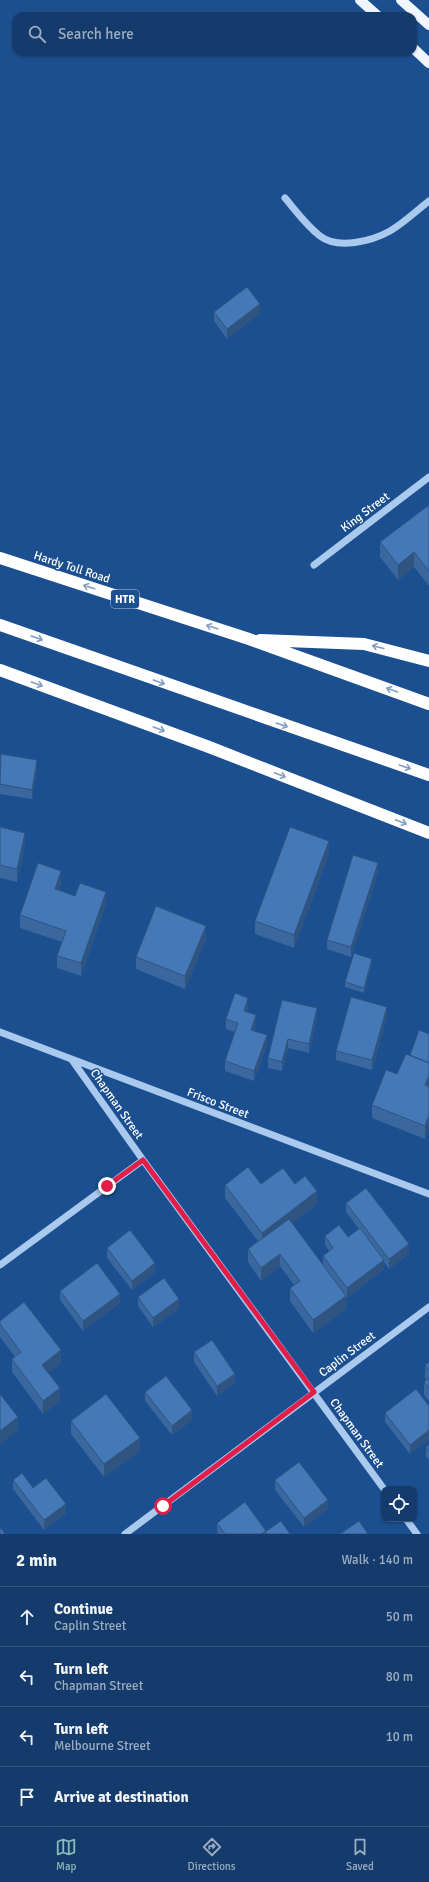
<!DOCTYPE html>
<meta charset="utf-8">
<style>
body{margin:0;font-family:Signika,sans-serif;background:#214673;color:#f1f3f6}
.controls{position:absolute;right:12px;bottom:12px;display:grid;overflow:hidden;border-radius:8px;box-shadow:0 1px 3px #0004}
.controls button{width:36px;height:36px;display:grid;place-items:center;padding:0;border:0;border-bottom:1px solid #33557e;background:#143b6b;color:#f1f3f6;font:20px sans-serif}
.stop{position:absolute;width:12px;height:12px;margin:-9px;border:3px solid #e11d48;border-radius:50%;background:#fff}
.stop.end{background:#e11d48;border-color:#fff;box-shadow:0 1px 4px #0008}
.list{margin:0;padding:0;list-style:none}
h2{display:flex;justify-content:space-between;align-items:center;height:52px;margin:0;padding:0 16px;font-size:17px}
h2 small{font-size:13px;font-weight:400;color:#9dadc1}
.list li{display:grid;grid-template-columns:26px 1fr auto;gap:12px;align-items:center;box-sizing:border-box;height:60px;padding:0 16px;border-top:1px solid #33557e}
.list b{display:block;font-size:15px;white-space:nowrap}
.list p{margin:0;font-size:13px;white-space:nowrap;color:#9dadc1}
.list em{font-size:13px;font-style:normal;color:#9dadc1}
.icon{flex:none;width:22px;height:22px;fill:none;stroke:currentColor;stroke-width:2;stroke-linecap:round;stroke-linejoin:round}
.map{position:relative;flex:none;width:429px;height:1534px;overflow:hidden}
.search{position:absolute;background:#143b6b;box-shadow:0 1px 3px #0004;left:12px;right:12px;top:12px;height:44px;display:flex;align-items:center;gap:10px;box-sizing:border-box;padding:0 14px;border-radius:12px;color:#9dadc1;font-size:15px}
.sheet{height:292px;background:#143b6b}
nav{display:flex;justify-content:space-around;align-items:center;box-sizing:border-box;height:56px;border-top:1px solid #33557e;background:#143b6b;font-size:11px;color:#9dadc1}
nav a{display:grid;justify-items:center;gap:2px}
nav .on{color:#8bbbb9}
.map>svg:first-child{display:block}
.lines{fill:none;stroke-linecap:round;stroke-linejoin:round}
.minor{stroke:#a9c9ee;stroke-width:7}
.major{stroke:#f0f6ff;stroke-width:10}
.highway{stroke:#fff;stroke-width:12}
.wall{fill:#3a679d}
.shaded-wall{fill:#305480}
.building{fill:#4478b7;stroke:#305480}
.oneway{stroke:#829ec1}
.route{stroke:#e11d48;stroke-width:5}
.labels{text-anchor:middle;stroke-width:3;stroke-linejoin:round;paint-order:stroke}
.shield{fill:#1b4f8f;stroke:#bbcadd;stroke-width:1}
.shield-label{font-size:11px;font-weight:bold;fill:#fff}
.street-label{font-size:12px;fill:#fff;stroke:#1b4f8f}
</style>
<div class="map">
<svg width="429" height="1534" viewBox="0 0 429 1534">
<rect width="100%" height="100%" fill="#1b4f8f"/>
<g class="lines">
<path class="minor" d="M285 198C296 211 306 225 320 236 338 250 372 241 390 231 404 223 416 211 429 201
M314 565 429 477
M0 1032 429 1194
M72 1060 143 1160 384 1489
M0 1265 143 1160
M406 1519 417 1534
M125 1534 429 1307"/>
<path class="major" d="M360 0 378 16
M401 0 429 25
M413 48 429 63"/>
<path class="highway" d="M0 558 249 639 429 704
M0 625 429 775
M260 640 364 644 429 661
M0 670 209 747 429 833"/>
</g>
<path class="wall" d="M214 312 260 313 227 339 214 321Z
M429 505V586L414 567 398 580 380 557V542Z
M0 756 37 769 32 799 0 794Z
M0 827 25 846 17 882 0 878Z
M329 854 294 948 255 934V921Z
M378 872 351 957 327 949V940Z
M61 884 59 890 75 896 106 904 81 976 57 968V956L62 942 20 928V915Z
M206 939 185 989 136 969V957Z
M372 964 364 993 345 987V982Z
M282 1000 317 1018 309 1053 288 1048 282 1071 268 1068V1058Z
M248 1007 247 1012 256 1024 254 1031 267 1045 254 1081 225 1071V1061L235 1032 226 1029V1019Z
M387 1016 372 1070 336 1060V1051Z
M429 1034 425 1139 372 1118V1105L397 1074 410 1055Z
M261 1184H295L317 1204 292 1223 323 1265V1256L329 1251 325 1245V1236L348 1237 359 1229 346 1212V1203L409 1254 389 1269 384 1262V1269L347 1298 334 1280 346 1309 313 1333 290 1301V1288L294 1285 280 1266 261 1281 248 1262V1249L258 1241 225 1198V1185Z
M107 1248 155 1272 132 1290 107 1258Z
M60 1291 120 1303 83 1331 60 1300Z
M138 1297 179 1309 153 1327 138 1306Z
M0 1321 61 1363 48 1373 60 1401 43 1414 12 1372V1359L15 1357 0 1337Z
M194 1352 235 1383 217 1396 194 1362Z
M429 1362V1401L424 1395V1382L427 1380 425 1378V1365Z
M145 1392 192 1420 172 1435 145 1401Z
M429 1406 410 1454 385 1422V1413Z
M71 1421 140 1451 104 1477 71 1434Z
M429 1445V1460L426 1456V1447Z
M13 1480 33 1488 66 1513 44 1530 13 1489Z
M275 1480 328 1509 304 1527 275 1490Z
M217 1523 266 1532 290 1534H219L217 1532Z"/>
<path class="shaded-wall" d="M260 304V313L227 339V329Z
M414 552V567L398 580V565Z
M37 760V769L32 799V790Z
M25 833V846L17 882V869Z
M329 841V854L294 948V935Z
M378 863V872L351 957V947Z
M61 871V884L55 902V889Z
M106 892V904L81 976V963Z
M206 926V939L185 989V976Z
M372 959V964L364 993V988Z
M248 998V1007L244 1020V1011Z
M387 1007V1016L372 1070V1060Z
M317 1008V1018L309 1053V1044Z
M256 1015V1024L251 1039V1030Z
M267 1035V1045L254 1081V1071Z
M288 1039V1048L282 1071V1062Z
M429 1075V1088L425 1085Z
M429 1115V1128L425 1139V1126Z
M317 1191V1204L262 1246V1233Z
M409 1244V1254L389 1269V1259Z
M280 1254V1266L261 1281V1268Z
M384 1260V1269L347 1298V1288Z
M155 1263V1272L132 1290V1281Z
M120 1294V1303L83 1331V1321Z
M346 1296V1309L313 1333V1320Z
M179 1299V1309L153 1327V1318Z
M61 1350V1363L42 1378V1365Z
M235 1374V1383L217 1396V1386Z
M60 1388V1401L43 1414V1401Z
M192 1410V1420L172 1435V1426Z
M18 1417V1430L0 1444V1431Z
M429 1430V1440L410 1454V1445Z
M140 1438V1451L104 1477V1464Z
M328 1500V1509L304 1527V1518Z
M66 1504V1513L44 1530V1520Z
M266 1531 265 1534H261Z"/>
<path class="building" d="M247 287 260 304 227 329 214 312Z
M429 505V571L414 552 398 565 380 542Z
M1 754 37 760 32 790 0 784Z
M0 827 25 833 17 869 0 865Z
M290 827 329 841 294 935 255 921Z
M353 855 378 863 351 947 327 940Z
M38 863 61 871 55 889 75 896 80 883 106 892 81 963 57 956 66 931 20 915Z
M156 906 206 926 185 976 136 957Z
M354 953 372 959 364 988 345 982Z
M235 993 248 998 244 1011 256 1015 251 1030 267 1035 254 1071 225 1061 238 1023 226 1019Z
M351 997 387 1007 372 1060 336 1051Z
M282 1000 317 1008 309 1044 288 1039 282 1062 268 1058Z
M419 1030 429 1034V1063L410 1055Z
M406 1054 429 1063V1075L425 1085 429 1087V1115L425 1126 372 1105 386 1070 397 1074Z
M248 1167 261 1184 283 1168 295 1184 305 1176 317 1191 262 1233 225 1185Z
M366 1188 409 1244 389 1259 346 1203Z
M289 1219 346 1296 313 1320 290 1288 300 1281 280 1254 261 1268 248 1249Z
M339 1225 348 1237 360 1228 384 1260 347 1288 323 1256 333 1248 325 1236Z
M130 1230 155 1263 132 1281 107 1248Z
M97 1263 120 1294 83 1321 60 1291Z
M164 1278 179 1299 153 1318 138 1297Z
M24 1302 61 1350 42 1365 60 1388 43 1401 12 1359 21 1352 0 1324V1321Z
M212 1340 235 1374 217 1386 194 1352Z
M429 1362V1370L425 1365Z
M166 1376 192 1410 172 1426 145 1392Z
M429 1378V1388L424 1382Z
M416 1389 429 1406V1430L410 1445 385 1413Z
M0 1394 18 1417 0 1431Z
M106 1394 140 1438 104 1464 71 1421Z
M429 1445V1451L426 1447Z
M299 1462 328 1500 304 1518 275 1480Z
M22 1473 33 1488 46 1478 66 1504 44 1520 13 1480Z
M245 1502 266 1531 261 1534H225L217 1523Z
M281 1521 290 1534H267L265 1532Z
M359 1521 368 1534H340Z
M0 1527 5 1534H0Z"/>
<defs><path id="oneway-shaft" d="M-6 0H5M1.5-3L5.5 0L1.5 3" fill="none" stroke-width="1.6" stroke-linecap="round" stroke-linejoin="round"/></defs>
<g class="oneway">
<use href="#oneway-shaft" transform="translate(89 587) rotate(-162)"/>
<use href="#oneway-shaft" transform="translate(212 627) rotate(-162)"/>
<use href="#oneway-shaft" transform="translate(37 638) rotate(20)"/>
<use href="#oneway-shaft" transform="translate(378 647) rotate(-165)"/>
<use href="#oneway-shaft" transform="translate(159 682) rotate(20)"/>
<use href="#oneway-shaft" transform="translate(37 684) rotate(20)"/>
<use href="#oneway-shaft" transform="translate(392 690) rotate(-160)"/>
<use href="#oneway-shaft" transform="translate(282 725) rotate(19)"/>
<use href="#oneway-shaft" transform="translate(159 729) rotate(20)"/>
<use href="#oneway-shaft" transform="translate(405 767) rotate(19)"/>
<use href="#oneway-shaft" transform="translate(280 775) rotate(21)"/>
<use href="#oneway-shaft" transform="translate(401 822) rotate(21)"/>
</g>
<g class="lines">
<path class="route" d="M107 1186 143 1160 314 1392 163 1506"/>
</g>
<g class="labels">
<rect class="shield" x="111" y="590" width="28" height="18" rx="3"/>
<g class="shield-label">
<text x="125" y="603">HTR</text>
</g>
<g class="street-label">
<text transform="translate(365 512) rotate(-37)" y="4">King Street</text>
<text transform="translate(72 567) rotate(18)" y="4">Hardy Toll Road</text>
<text transform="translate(218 1103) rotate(21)" y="4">Frisco Street</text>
<text transform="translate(117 1104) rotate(55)" y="4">Chapman Street</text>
<text transform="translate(347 1354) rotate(-37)" y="4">Caplin Street</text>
<text transform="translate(357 1433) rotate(54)" y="4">Chapman Street</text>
</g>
</g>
</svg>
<div class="controls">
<button><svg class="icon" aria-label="locate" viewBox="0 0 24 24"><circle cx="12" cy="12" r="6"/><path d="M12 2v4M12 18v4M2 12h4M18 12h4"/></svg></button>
</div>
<div class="stop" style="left:163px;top:1506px"></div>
<div class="stop end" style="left:107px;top:1186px"></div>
<div class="search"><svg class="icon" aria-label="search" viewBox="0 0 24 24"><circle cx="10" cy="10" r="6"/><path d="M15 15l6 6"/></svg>Search here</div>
</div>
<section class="sheet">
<h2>2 min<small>Walk · 140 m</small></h2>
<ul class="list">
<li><svg class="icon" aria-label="ahead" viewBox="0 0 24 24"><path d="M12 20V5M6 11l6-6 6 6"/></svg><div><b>Continue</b><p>Caplin Street</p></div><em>50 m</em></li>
<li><svg class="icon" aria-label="left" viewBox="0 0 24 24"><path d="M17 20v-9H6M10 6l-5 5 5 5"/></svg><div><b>Turn left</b><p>Chapman Street</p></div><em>80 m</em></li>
<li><svg class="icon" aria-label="left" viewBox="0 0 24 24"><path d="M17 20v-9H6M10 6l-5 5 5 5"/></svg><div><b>Turn left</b><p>Melbourne Street</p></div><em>10 m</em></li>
<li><svg class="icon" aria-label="arrive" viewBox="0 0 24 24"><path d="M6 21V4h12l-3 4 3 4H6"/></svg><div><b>Arrive at destination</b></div></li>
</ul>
</section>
<nav>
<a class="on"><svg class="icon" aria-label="map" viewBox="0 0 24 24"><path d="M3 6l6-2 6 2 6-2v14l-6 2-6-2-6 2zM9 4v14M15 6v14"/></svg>Map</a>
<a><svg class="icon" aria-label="directions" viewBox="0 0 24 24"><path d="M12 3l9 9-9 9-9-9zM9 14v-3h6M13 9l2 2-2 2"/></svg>Directions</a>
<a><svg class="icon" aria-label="saved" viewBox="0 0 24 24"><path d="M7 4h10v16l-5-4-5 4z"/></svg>Saved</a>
</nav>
